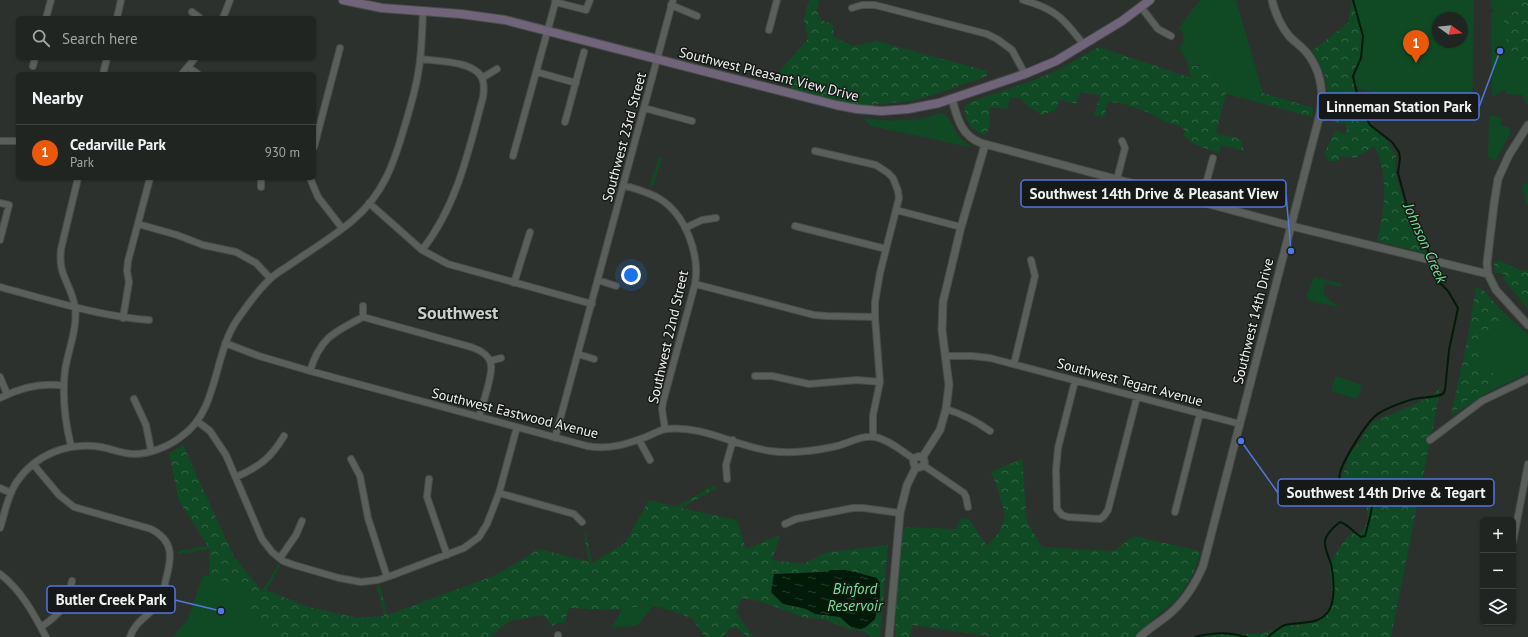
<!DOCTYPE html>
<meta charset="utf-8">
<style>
body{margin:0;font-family:"PT Sans",sans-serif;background:#292d2a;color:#f1f3f6}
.controls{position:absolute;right:12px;bottom:12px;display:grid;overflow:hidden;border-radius:6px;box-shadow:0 1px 3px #0004}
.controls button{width:36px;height:36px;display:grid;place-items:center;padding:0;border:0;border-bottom:1px solid #3e4240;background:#212522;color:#f1f3f6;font:20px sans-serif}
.compass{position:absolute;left:1432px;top:12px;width:36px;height:36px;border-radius:50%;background:#212522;box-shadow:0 1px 3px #0004;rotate:105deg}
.you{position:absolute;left:631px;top:275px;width:14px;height:14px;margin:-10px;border:3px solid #fff;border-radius:50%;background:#1a73e8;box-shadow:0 0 0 6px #1a73e833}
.badge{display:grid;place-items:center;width:26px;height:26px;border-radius:50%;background:#ea580c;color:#fff;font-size:13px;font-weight:700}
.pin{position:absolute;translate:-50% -33px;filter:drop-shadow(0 1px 2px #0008)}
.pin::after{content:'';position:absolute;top:21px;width:14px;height:12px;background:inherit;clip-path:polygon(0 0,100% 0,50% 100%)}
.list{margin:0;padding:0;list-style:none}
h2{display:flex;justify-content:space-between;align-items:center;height:52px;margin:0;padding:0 16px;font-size:17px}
h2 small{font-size:13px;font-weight:400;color:#a2a5a5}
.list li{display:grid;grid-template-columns:26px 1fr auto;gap:12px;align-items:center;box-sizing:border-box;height:56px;padding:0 16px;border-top:1px solid #3e4240}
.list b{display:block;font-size:15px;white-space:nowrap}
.list p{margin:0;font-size:13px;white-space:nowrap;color:#a2a5a5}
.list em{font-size:13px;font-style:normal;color:#a2a5a5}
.icon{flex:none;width:22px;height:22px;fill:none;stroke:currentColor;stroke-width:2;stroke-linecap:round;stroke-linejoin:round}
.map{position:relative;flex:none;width:1528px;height:637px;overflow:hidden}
.search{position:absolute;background:#212522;box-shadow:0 1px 3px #0004;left:16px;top:16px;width:300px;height:44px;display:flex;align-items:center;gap:10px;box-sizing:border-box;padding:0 14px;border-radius:6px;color:#a2a5a5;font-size:15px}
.panel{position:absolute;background:#212522;box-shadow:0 1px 3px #0004;left:16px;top:72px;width:300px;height:108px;border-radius:6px}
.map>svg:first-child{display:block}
.green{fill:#104a25;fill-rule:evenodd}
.forest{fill:url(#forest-crowns)}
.water{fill:url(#water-ripples)}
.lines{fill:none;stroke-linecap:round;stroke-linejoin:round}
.stream{stroke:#021a08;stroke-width:2}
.minor-casing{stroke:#494d4a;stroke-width:8}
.tertiary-casing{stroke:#494d4a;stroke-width:9}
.secondary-casing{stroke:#494d4a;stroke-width:10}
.minor{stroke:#5a5f5b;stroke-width:6}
.tertiary{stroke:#5a5f5b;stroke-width:7}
.secondary{stroke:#70647a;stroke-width:8}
.labels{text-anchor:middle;stroke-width:3;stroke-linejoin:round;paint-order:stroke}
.street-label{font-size:14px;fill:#eff2ef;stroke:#161917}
.water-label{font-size:15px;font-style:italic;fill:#78e395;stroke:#161917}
.district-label{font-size:18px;font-weight:bold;fill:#c9cfca;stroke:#161917}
.leader{fill:none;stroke:#5277de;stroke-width:1.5}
.callout-dot{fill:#5277de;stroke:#161917;stroke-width:1.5}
.callout{fill:#161917;stroke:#5277de;stroke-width:1.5}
.callout-label{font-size:15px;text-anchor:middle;font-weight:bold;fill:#eff2ef}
</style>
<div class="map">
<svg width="1528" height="637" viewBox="0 0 1528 637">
<defs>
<pattern id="forest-crowns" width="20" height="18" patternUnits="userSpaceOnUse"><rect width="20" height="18" fill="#104a25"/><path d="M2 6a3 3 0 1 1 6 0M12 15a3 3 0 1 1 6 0" fill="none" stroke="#336545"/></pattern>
<pattern id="water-ripples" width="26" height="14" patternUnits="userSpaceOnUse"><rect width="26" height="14" fill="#021a08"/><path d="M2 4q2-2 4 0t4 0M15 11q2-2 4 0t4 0" fill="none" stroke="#273c2c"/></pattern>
</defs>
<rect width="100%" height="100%" fill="#2c312d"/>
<path class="green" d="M1200 0H1236L1263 93H1259L1264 104 1226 94 1221 86 1215 74 1200 64 1188 67 1187 61 1179 48C1185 41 1185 34 1179 27Z
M1355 0H1474L1472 116 1356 88C1352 68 1357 73 1361 58 1366 39 1359 22 1354 4ZM1438 18H1462V42H1438Z
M1491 0H1513L1515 12 1503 14 1510 64 1528 68V105L1523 100V95L1506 94 1505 90 1497 93V95L1492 96 1491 12H1495V9H1491Z
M943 113C952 120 953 129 960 138 964 142 969 145 974 148L871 126 863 118C881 121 899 121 918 119 926 118 934 114 943 113Z
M1489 116 1501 117V126L1509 127 1511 132 1495 161 1488 157Z
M659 157 662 158 653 186 650 185Z
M1528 183V206L1526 205 1525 196 1521 185Z
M1314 277 1342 284 1341 287 1325 283 1323 293 1329 300 1337 305V307L1308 300 1307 294Z
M1502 311 1528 335V373L1492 390 1451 416C1463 402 1475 392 1493 385L1479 363 1482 346 1502 318Z
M1336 376 1362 385 1357 399 1331 391Z
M278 565 280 566 265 592 262 591Z
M203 575 252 589 255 618 281 637H173L188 619Z
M654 605 637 626 612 627 622 609Z"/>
<path class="forest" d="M809 0H819L817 11 821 20 833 25 834 37 853 46 877 41 987 71V76L939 93 911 101 858 106 799 93 784 83 780 70 808 39 804 20Z
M1352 0H1355L1354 4 1363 36 1361 58 1353 76 1359 103 1370 125 1387 141 1396 156 1395 173 1408 217 1428 254 1377 241C1384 210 1390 176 1374 146L1356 158 1341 156 1338 161H1329L1324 154C1327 146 1331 141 1334 132L1339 131 1345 135 1347 130 1345 123C1338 125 1331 120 1328 113 1326 109 1328 100 1328 95 1327 79 1321 64 1312 51L1348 23Z
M1513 0H1528V68L1510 64 1503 14 1515 12Z
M1099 47 1191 78 1188 67 1206 64 1211 67 1221 86 1226 94 1216 133 1240 139 1244 151 1221 145 1219 153 1196 145 1183 136 1185 131 1180 126 1165 122 1150 113 1121 103 1108 102 1104 117 1094 115 1100 95 1080 92 1076 104 1059 100 1056 110 1042 115 1029 107 1020 98H1010L1007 109 989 107 990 125 987 133 984 135C969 127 967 124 964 107L972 101 1032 81 1056 71Z
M1259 92 1314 108 1312 117 1264 104Z
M1499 260 1522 271 1528 270V309L1503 278 1505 274 1495 273 1494 264Z
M1476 288H1479L1485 292 1502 311V318L1482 346 1479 363 1485 371 1494 373 1493 385C1475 392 1463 402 1451 416L1467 342Z
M1441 386 1391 637H1203L1220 634H1262L1281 627 1305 624 1320 619 1326 614 1333 600 1329 564 1347 537 1352 534 1362 532 1367 523V507L1360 500 1351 496 1345 488 1342 482V477L1351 450 1357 446 1371 423 1431 397Z
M183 445 233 555 262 591 264 592 266 590 305 606 358 618 384 616 377 586 380 585 387 615 496 575 539 549 589 562 584 535 586 534 592 563 625 543 649 500 676 507 715 485 717 488 681 508 737 520 746 549 777 536 780 537 772 560 804 564 824 553 888 545 880 637H871L866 632 846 628 823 619 806 618 759 601 742 598 736 612 753 637H748L736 627 728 629 724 637H705L692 618 653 605 613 610 569 608 564 623H557L552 626 544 615 509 621 490 637H281L255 619 248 604 252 589 209 577 210 549 178 554V551L208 546 179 501 169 453Z
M1022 459 1027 521 1042 547 1114 551 1134 536 1199 551 1201 552 1193 574 1181 593 1175 601 1151 621 1137 637H993L912 625 910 637H895L898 527 956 529 962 518 969 519 987 546 999 533 1005 515 997 486 991 472Z"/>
<path class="water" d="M832 570H848L877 578 880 583V597L875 619 866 627 861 629 852 628 840 617 815 614 806 609 783 604 771 592 774 574 822 572Z"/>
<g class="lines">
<path class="stream" d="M1353 0 1363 36 1361 58 1353 76 1359 103 1370 125 1392 142 1399 152 1400 158 1398 173 1410 217 1424 240 1431 258
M1195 637C1215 632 1228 632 1247 637
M1268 637C1273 633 1279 627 1285 625 1301 621 1317 626 1328 612 1336 601 1334 577 1331 564 1329 557 1324 548 1325 541 1326 533 1335 526 1340 522 1348 524 1354 533 1361 537L1365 536C1366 533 1372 510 1372 506 1372 502 1371 502 1370 499L1358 494H1347L1339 487C1339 481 1339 475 1341 469 1347 455 1363 428 1374 417 1382 409 1396 405 1407 401 1418 396 1432 399 1443 394L1445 390 1449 350 1458 308 1448 291 1437 280 1431 263"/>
<defs>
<path id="minor" d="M1023 0C1056 9 1064 19 1084 45
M555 2 586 10 590 0
M671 5 697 16
M1141 7 1158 29 1171 36
M852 8 862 5H875L987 34 997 39 1012 50 1025 74
M192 12 200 18
M46 18 51 0
M117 18 121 0
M223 18 230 0
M769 30 777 0
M420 59C437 61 474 61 482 78 484 83 484 91 483 97 469 150 457 206 422 250
M33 66 35 58
M188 67 198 74
M537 72 576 83
M103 74 107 58
M182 74 195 58
M482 78 497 69
M644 108 692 121
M565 122 584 52
M0 141H18
M314 147 340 48
M815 151 876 165 888 173 893 178 898 191 899 198 880 273 875 302V317L880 382 873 415V437
M513 156 556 0
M310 178 318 197 342 228
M1117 179 1125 148 1122 141
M623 185C636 189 649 192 660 199 686 215 700 255 695 284L663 402 662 409 665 429
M261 187V178
M1201 202 1213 158
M0 203 9 205 0 240
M369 203 422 250 448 264 592 304
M896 210 961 227
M138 224 177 235 203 245 236 252 256 263 270 278
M795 226 886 249
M685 228 702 220 716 218
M598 280 616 286
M514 283 530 232
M695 284 814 315 827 316 875 317
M0 287C49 300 98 316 149 320
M363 317V306
M123 318 129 282 127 271 128 261 150 178
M225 343 259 356 310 371 587 446C609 450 627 444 646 437 653 434 660 430 666 429 703 425 735 446 770 451 792 454 815 451 837 446 849 443 861 435 875 437 889 440 902 451 914 459
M578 354 594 359
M945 356H972L990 358 1240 424
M490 361 501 358
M1014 364 1035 276 1031 260
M310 371C320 338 334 332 363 317L471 347C480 350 490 356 491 365 493 376 482 405 479 417
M755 376H772L809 384 857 380 880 382
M0 377 7 394
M1075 381 1058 448 1056 470 1057 509 1062 515 1068 517 1100 519 1104 516 1108 510 1137 397
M0 398C20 388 41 382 64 386
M134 399 146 425 151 450
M946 409C962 414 976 421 990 431
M197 421 210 431 226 455 262 539 272 552 283 561 294 565 339 578 361 582 378 580 393 575 464 548 479 537 487 524 499 493 517 427
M555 438 673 0
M639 440 650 460
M1430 440 1482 401 1528 379
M71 446C65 422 62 396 65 370 68 351 78 327 75 307 73 295 68 286 64 276 60 267 60 258 61 249L78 178
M351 459 360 476 368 518 387 577
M33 464 59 495 74 507 151 529C174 541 172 557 166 579 164 589 162 599 155 607 145 619 136 621 130 637
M923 465 964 493 966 497 968 507
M236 477C259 467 271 458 284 436
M429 479 427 497 447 555
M727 479 726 465 733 440
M0 488 11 493
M499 493 574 514 582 522
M1175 512 1200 413
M785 524 796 519 853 508H863L900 513
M0 528C5 513 7 497 16 483 35 454 68 442 101 447 112 449 123 454 134 454 150 454 170 446 182 436 219 410 213 355 237 320 247 306 257 291 270 279 276 273 284 269 291 264 311 250 333 237 352 221 384 194 394 163 405 125 410 108 415 92 418 74 422 54 422 32 423 11
M1513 542 1528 464
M280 558 296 535 302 521
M0 574C21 590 34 614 46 637
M41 627C62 613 66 606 72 581
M558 635V637"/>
<path id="tertiary" d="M952 99C957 117 961 136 981 143L1291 226 1488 274
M1528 125 1509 155 1498 179 1494 204 1487 263 1488 274 1496 290 1528 325
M913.5 462a5.5 5.5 0 1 1 11 0a5.5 5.5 0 1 1-11 0Z
M922 458 940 430 946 409 949 385 942 330 943 302 961 227 985 145
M889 637 900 513 907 485 916 467
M1140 637C1148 629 1158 623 1167 616 1183 603 1195 585 1203 566L1320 114C1324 92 1321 71 1307 53 1302 47 1295 42 1289 36 1281 26 1275 13 1272 0"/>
<path id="secondary" d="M343 0 382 8 461 14 505 20 836 105 857 109 882 111 908 109 939 103 1025 74 1056 61 1122 21 1150 0"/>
</defs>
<use href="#minor" class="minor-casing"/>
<use href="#tertiary" class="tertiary-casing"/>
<use href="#secondary" class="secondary-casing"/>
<use href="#minor" class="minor"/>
<use href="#tertiary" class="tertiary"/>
<use href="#secondary" class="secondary"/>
</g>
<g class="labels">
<g class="street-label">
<text transform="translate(769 74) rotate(14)" y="5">Southwest Pleasant View Drive</text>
<text transform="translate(624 137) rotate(-75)" y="5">Southwest 23rd Street</text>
<text transform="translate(1253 321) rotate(-76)" y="5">Southwest 14th Drive</text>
<text transform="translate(668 337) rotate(-77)" y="5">Southwest 22nd Street</text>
<text transform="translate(1130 382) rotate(15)" y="5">Southwest Tegart Avenue</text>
<text transform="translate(515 413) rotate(14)" y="5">Southwest Eastwood Avenue</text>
</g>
<g class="water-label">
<text transform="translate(1425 243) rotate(66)" y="5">Johnson Creek</text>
<text x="855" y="594">Binford<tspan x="855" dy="17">Reservoir</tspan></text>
</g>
<g class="district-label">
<text x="458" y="319">Southwest</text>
</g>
</g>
<path class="leader" d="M1500 51L1479 107M1291 251L1286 194M1241 441L1278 493M221 611L175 600"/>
<g class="callout-dot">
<circle cx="1500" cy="51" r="4"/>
<circle cx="1291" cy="251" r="4"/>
<circle cx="1241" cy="441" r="4"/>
<circle cx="221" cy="611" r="4"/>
</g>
<g class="callout">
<rect x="1318" y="93" width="161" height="27" rx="4"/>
<rect x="1021" y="180" width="265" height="27" rx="4"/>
<rect x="1278" y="479" width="216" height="27" rx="4"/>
<rect x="47" y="586" width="128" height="27" rx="4"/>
</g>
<g class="callout-label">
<text x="1399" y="112">Linneman Station Park</text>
<text x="1154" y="199">Southwest 14th Drive &amp; Pleasant View</text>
<text x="1386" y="498">Southwest 14th Drive &amp; Tegart</text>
<text x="111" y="605">Butler Creek Park</text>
</g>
</svg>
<div class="controls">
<button>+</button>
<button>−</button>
<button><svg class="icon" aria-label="layers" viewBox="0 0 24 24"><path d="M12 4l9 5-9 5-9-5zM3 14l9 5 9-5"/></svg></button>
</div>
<svg class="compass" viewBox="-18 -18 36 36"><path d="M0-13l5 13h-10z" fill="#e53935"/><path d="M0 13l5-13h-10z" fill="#a2a5a5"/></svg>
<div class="you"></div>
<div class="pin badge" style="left:1416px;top:63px">1</div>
<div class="search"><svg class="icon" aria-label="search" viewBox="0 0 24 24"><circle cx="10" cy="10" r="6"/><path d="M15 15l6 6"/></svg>Search here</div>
<section class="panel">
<h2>Nearby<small></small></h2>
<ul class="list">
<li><span class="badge">1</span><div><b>Cedarville Park</b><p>Park</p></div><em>930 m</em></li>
</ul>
</section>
</div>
